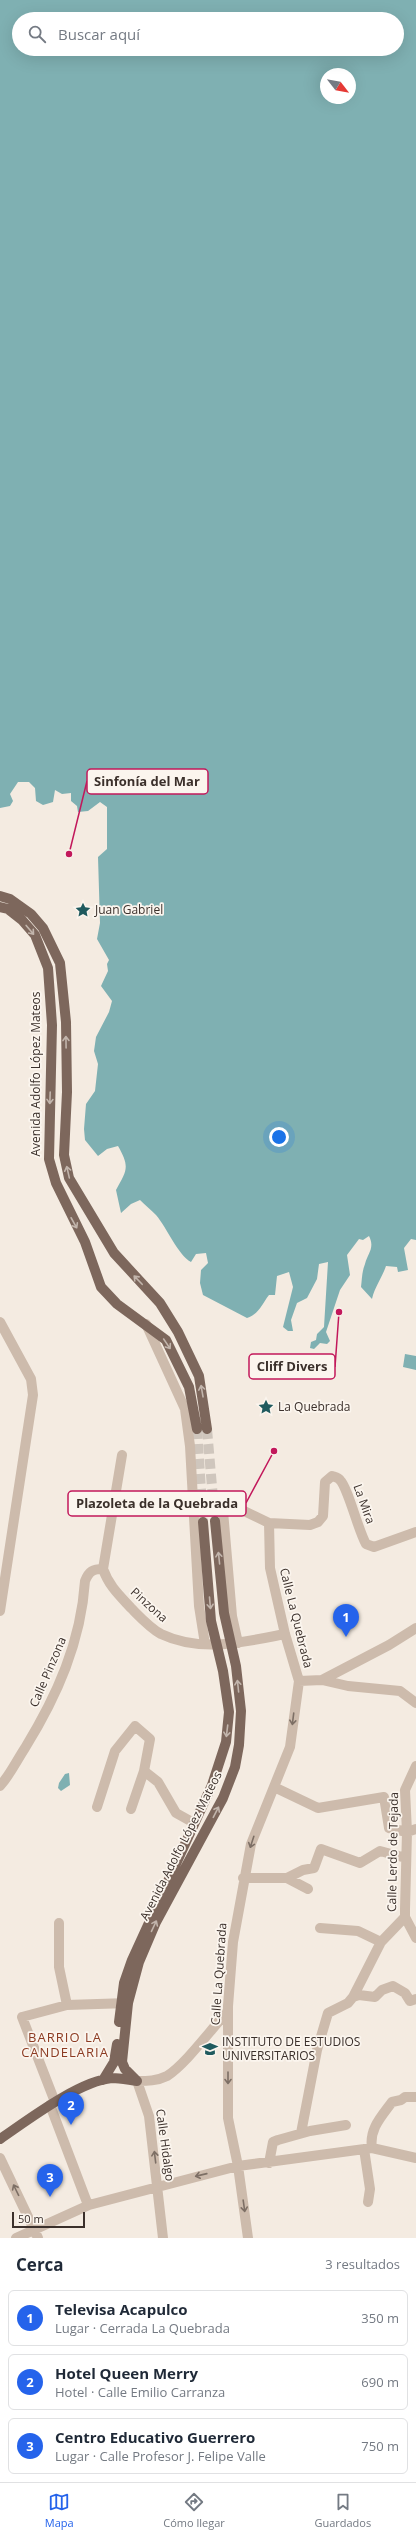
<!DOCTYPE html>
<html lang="es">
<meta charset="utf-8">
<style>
body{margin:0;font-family:"Open Sans",sans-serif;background:#f6f6f7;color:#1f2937}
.compass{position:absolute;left:320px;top:68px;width:36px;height:36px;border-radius:50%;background:#fff;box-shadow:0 4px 16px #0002;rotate:121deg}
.scale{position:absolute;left:12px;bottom:10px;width:73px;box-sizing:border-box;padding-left:4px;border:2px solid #3b302b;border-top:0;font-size:11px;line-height:14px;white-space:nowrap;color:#3b302b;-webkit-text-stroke:3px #fbf5ee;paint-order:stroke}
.you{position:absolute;left:279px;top:1137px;width:14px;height:14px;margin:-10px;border:3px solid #fff;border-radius:50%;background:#1a73e8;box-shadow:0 0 0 6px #1a73e833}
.badge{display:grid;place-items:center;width:26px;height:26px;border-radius:50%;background:#2563eb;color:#fff;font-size:13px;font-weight:700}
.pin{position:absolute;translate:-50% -33px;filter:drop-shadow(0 1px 2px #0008)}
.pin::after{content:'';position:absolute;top:21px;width:14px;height:12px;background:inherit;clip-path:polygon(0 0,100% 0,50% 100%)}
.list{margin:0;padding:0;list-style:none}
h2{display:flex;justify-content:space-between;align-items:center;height:52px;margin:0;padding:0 16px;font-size:17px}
h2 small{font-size:13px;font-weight:400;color:#747a83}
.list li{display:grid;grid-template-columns:26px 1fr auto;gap:12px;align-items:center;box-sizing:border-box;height:56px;margin:0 8px 8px;padding:0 8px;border:1px solid #e0e1e3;border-radius:6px}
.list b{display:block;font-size:15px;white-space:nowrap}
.list p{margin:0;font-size:13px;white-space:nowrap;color:#747a83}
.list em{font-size:13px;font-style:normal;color:#747a83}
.icon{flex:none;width:22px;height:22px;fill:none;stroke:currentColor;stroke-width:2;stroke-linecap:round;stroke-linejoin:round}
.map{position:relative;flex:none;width:416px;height:2238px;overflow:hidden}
.search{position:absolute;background:#fff;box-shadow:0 4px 16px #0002;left:12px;right:12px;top:12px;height:44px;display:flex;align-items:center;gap:10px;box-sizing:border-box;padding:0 14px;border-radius:22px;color:#747a83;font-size:15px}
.sheet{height:244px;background:#fff}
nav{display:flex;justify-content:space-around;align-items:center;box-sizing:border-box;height:56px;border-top:1px solid #e0e1e3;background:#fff;font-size:11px;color:#747a83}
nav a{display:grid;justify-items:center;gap:2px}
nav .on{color:#2563eb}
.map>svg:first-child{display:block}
.water{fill:#7fb0b2;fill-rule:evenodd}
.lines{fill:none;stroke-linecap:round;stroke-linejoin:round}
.major-tunnel{stroke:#cfc6bd;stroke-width:10;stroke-dasharray:10 5;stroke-linecap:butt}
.minor{stroke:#cdbbac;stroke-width:10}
.major{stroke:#7d675c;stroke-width:10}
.oneway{stroke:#c2b5ac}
.oneway2{stroke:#7d6f65}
.labels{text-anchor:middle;stroke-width:3.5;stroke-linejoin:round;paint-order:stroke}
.poi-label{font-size:12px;fill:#3b302b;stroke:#fbf5ee;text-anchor:start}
.street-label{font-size:12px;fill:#3b302b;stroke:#fbf5ee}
.neighbourhood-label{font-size:13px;letter-spacing:1px;fill:#8c3b22;stroke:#fbf5ee}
.leader{fill:none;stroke:#c2185b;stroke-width:1.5}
.callout-dot{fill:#c2185b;stroke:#fbf5ee;stroke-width:1.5}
.callout{fill:#fbf5ee;stroke:#c2185b;stroke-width:1.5}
.callout-label{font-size:13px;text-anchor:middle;font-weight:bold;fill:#3b302b}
</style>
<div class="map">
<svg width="416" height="2238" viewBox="0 0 416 2238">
<rect width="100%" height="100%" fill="#f4ebe1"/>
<path class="water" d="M0 0H416V1240L411 1239 404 1248 408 1270 398 1272 397 1267 386 1266C382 1278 375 1286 372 1299L361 1287C362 1279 362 1271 365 1264 368 1253 375 1248 369 1236L363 1240 359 1239 347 1255 350 1275 340 1290 326 1332 330 1341 327 1344 320 1343 314 1349 310 1348 311 1342 316 1340 317 1334 324 1327 328 1262 319 1264 317 1279 307 1298 297 1303 291 1320 293 1331H288L283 1327 293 1287 289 1272 277 1276 275 1295H269C262 1304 259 1314 247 1318L203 1295 200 1283 201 1270 208 1263 206 1253 196 1254 191 1262C178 1255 167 1228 156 1215 151 1210 145 1205 140 1200L131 1204 121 1213 116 1190C127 1170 130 1167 118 1146L107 1149 98 1156 85 1140 84 1129 86 1104 95 1091 98 1064 94 1051 96 1037 109 1012 112 1001 101 986 108 971 107 964 109 960 97 939 100 923 98 857 107 849V807L100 802 88 811 78 812 77 806 71 801V793L62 794 55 790 53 802 43 805 36 801 35 788 29 782H18L10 794 13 801 10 806 0 808ZM19 19H397V49H19ZM326 74H350V98H326Z
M405 1354 416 1356V1370L403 1367Z
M69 1773 70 1785 61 1791 58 1788 59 1783 65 1774Z"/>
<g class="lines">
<path class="major-tunnel" d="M197 1429 203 1521
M207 1429 215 1521"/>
<path class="minor" d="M0 1322 31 1379 33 1395 0 1611
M146 1324 185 1409 190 1446 199 1606 205 1644
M122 1455 103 1569C109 1586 119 1595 131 1608 140 1617 150 1628 161 1634 201 1653 244 1642 285 1634
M223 1511 232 1616 238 1643
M193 1513 242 1510 269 1523 310 1525 318 1522 323 1516 325 1482 332 1476C335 1477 338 1477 340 1480 348 1488 358 1530 366 1544L374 1547 416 1532
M322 1680 389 1645 416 1628
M299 1681 322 1680 348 1686 400 1691 416 1703
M416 1766 405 1790 407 1832 405 1909V1917L416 1938
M0 1786C10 1775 17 1760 25 1748 57 1696 81 1642 85 1581 89 1571 93 1569 103 1569
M274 1787 318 1808 384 1797 389 1828 407 1832 416 1829
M97 1807 115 1751 135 1726 150 1739 144 1771
M131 1809 144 1771 158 1782 176 1813 194 1823
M243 1878H287L308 1889
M287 1878 303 1870 314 1868 321 1849 360 1863 380 1851 406 1858
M59 1923V1967L67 2005
M320 1928 358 1931 381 1942
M353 1997 359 1995 375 1997 382 1990 393 1986 405 1993 410 2001 416 1999
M55 2102 22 2017 67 2005 128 2003
M50 2105 88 2205
M301 2133 317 2050 328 2013 348 2003 353 1997 381 1942 405 1917
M372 2148C369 2129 381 2117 392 2102L401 2100 405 2097H416
M364 2149 370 2189 368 2202
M0 2158 38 2238
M269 2163 273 2142 278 2140 310 2131 346 2125
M16 2238 89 2205 238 2166 372 2148 416 2158
M163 2238 149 2116 137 2081C147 2081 157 2081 167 2076 186 2064 211 2029 228 2011
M248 2238 238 2166 228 2118V2006L233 1942 251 1844 290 1747 299 1681 285 1634 270 1568 269 1523"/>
<path class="major" d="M0 896 10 899 31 914 43 928 60 963 66 1022 67 1092 64 1155 69 1178 114 1253 160 1303 178 1332 199 1376 207 1429
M0 907 8 909 22 920 35 935 48 968 52 1025 49 1159 56 1183 85 1242 101 1287 117 1304 166 1340 189 1387 197 1429
M119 2022 124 1983 132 1960 212 1785 226 1742 229 1712 223 1671 211 1621 203 1522
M103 2080 114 2062 117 2044
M137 2081 125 2069 122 2062 128 2003 139 1962 156 1922 223 1798 235 1767 239 1745 241 1711 236 1666 224 1613 215 1521
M0 2139C28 2120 79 2081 112 2078 120 2078 129 2080 137 2081"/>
</g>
<defs><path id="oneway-shaft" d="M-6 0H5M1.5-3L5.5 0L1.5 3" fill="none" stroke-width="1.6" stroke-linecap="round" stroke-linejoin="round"/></defs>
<g class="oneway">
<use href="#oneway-shaft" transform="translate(30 930) rotate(50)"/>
<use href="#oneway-shaft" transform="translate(66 1042) rotate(-91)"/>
<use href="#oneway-shaft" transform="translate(50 1098) rotate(92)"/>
<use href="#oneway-shaft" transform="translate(68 1172) rotate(-103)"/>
<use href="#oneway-shaft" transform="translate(74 1223) rotate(61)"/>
<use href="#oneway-shaft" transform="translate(138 1280) rotate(-134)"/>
<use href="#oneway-shaft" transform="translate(167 1344) rotate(56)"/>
<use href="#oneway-shaft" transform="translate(202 1391) rotate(-100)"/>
<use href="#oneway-shaft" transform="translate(219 1558) rotate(-96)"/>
<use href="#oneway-shaft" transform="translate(210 1603) rotate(85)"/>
<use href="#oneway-shaft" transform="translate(238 1686) rotate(-96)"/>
<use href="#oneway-shaft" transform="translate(227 1731) rotate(97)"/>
<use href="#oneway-shaft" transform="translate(216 1812) rotate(-63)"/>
<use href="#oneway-shaft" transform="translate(154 1926) rotate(-65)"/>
</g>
<g class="oneway2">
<use href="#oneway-shaft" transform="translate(293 1719) rotate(97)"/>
<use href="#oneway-shaft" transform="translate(252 1842) rotate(108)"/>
<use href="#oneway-shaft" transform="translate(228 2078) rotate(90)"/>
<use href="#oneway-shaft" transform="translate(155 2157) rotate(-97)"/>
<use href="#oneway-shaft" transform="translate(201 2175) rotate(167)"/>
<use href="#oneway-shaft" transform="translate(16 2190) rotate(-116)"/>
<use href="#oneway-shaft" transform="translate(244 2206) rotate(82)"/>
</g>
<defs>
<symbol id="sight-bare" viewBox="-9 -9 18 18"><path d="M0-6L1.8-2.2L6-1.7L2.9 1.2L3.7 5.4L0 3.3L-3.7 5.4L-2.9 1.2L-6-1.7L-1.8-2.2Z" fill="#1f5a5e" stroke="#fbf5ee" stroke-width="2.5" paint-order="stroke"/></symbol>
<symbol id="university-bare" viewBox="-9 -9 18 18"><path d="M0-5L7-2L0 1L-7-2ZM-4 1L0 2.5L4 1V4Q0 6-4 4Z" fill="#1f5a5e" stroke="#fbf5ee" stroke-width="2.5" paint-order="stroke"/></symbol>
</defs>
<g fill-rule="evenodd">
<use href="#sight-bare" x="72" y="899" width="22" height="22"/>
<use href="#sight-bare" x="255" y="1396" width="22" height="22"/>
<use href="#university-bare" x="199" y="2038" width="22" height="22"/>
</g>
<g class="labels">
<g class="poi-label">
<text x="95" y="914">Juan Gabriel</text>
<text x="278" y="1411">La Quebrada</text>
<text x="222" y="2046">INSTITUTO DE ESTUDIOS<tspan x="222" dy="14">UNIVERSITARIOS</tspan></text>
</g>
<g class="street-label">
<text transform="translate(36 1074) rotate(-90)" y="4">Avenida Adolfo López Mateos</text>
<text transform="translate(364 1504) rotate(70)" y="4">La Mira</text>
<text transform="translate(149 1605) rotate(42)" y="4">Pinzona</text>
<text transform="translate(296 1618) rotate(76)" y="4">Calle La Quebrada</text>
<text transform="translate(48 1672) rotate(-67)" y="4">Calle Pinzona</text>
<text transform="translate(181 1846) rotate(-63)" y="4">Avenida Adolfo López Mateos</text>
<text transform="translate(393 1852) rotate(-89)" y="4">Calle Lerdo de Tejada</text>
<text transform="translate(219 1974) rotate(-86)" y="4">Calle La Quebrada</text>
<text transform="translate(165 2145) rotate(82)" y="4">Calle Hidalgo</text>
</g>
<g class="neighbourhood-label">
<text x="65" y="2042">BARRIO LA<tspan x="65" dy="15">CANDELARIA</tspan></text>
</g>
</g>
<path class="leader" d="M69 854L87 781M339 1312L335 1367M274 1451L246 1503"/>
<g class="callout-dot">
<circle cx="69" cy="854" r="4"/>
<circle cx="339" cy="1312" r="4"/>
<circle cx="274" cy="1451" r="4"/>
</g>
<g class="callout">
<rect x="87" y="769" width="121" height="25" rx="4"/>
<rect x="249" y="1354" width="86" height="25" rx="4"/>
<rect x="68" y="1491" width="178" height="25" rx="4"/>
</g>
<g class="callout-label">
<text x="147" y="786">Sinfonía del Mar</text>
<text x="292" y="1371">Cliff Divers</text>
<text x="157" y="1508">Plazoleta de la Quebrada</text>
</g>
</svg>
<svg class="compass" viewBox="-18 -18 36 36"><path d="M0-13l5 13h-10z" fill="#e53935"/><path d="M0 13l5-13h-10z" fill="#747a83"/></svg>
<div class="scale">50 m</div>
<div class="you"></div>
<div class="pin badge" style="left:346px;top:1637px">1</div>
<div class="pin badge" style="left:71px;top:2125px">2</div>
<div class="pin badge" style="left:50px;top:2197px">3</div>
<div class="search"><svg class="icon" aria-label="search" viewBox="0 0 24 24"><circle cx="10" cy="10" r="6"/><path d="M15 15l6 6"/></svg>Buscar aquí</div>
</div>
<section class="sheet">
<h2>Cerca<small>3 resultados</small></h2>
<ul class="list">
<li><span class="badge">1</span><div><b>Televisa Acapulco</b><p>Lugar · Cerrada La Quebrada</p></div><em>350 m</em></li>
<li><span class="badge">2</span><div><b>Hotel Queen Merry</b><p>Hotel · Calle Emilio Carranza</p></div><em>690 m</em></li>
<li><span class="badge">3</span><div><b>Centro Educativo Guerrero</b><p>Lugar · Calle Profesor J. Felipe Valle</p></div><em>750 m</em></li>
</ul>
</section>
<nav>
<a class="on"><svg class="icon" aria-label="map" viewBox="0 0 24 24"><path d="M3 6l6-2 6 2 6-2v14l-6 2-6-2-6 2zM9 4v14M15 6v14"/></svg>Mapa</a>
<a><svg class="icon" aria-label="directions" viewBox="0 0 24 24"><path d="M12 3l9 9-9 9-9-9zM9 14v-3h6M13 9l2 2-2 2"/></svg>Cómo llegar</a>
<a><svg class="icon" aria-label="saved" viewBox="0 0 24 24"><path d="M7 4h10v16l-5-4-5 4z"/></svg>Guardados</a>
</nav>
